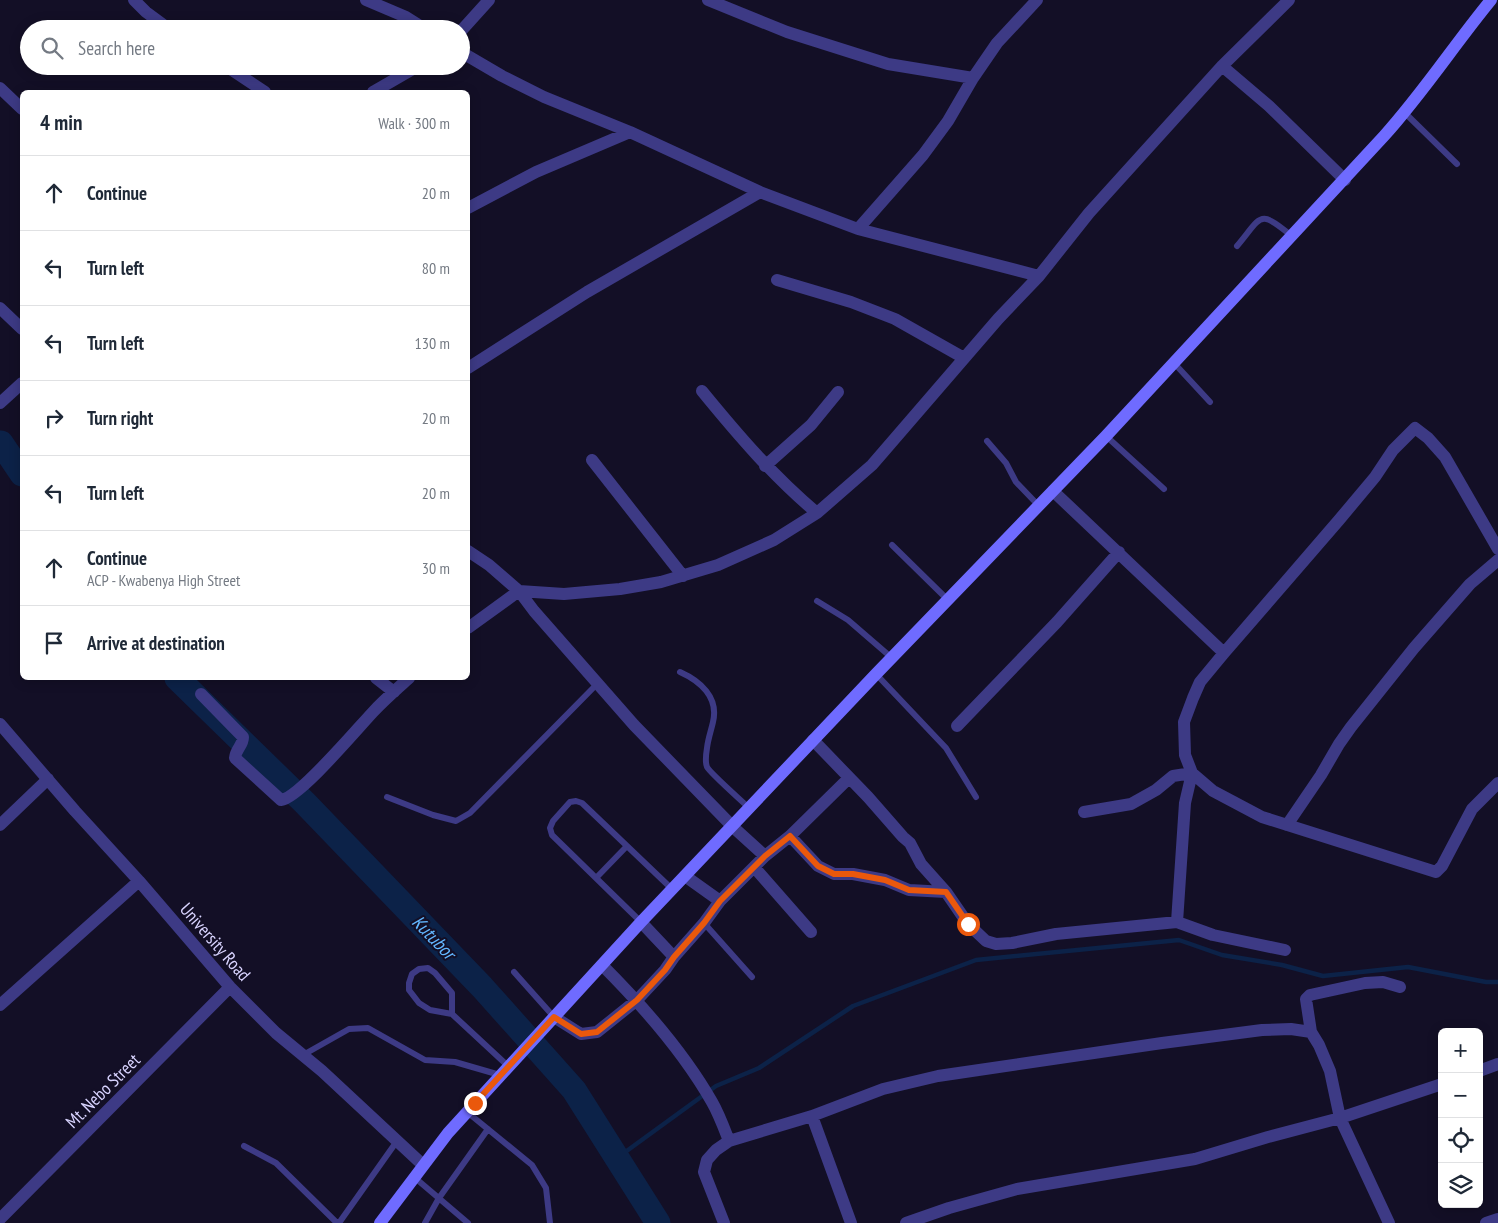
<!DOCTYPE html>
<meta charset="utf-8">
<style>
body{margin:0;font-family:"PT Sans Narrow",sans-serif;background:#f6f6f7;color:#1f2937}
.controls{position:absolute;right:15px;bottom:15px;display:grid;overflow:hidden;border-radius:8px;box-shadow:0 2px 12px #0003}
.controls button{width:45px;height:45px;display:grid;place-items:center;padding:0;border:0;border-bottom:1px solid #e0e1e3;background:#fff;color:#1f2937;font:25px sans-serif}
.stop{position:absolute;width:15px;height:15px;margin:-11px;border:4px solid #ea580c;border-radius:50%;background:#fff}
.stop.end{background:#ea580c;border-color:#fff;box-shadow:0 1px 5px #0008}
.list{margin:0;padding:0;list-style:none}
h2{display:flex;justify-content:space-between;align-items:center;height:65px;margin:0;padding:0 20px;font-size:21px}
h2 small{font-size:16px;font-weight:400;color:#747a83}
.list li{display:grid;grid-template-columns:32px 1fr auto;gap:15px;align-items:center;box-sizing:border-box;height:75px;padding:0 20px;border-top:1px solid #e0e1e3}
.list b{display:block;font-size:19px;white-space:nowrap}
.list p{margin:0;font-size:16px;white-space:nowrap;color:#747a83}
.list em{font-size:16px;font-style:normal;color:#747a83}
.icon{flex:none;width:28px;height:28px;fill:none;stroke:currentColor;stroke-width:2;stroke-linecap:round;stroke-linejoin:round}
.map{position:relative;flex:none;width:1498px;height:1223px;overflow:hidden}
.search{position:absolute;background:#fff;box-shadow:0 2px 12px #0003;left:20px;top:20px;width:450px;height:55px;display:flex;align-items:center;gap:12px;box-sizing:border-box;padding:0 18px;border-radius:28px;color:#747a83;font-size:19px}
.panel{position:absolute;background:#fff;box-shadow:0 2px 12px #0003;left:20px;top:90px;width:450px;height:590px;border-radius:8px}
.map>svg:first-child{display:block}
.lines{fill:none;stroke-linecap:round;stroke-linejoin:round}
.stream{stroke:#0c2248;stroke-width:4.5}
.river{stroke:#0c2248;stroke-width:25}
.service{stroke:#3d3a85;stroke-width:6}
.minor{stroke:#3d3a85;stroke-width:12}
.secondary{stroke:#6f6bff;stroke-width:12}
.route{stroke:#ea580c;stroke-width:6}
.labels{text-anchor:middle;stroke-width:4;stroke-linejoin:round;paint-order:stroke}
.street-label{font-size:18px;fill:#d9d4ff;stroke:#130f26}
.water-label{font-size:19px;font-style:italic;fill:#62b6ff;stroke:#130f26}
</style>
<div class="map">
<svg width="1498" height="1223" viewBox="0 0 1498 1223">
<rect width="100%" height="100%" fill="#130f26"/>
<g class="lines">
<path class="stream" d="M617 1158 716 1086 759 1068 853 1006 976 960 1179 940 1222 955 1282 965 1323 976 1408 967 1486 982H1498"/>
<path class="river" d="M1 443 22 474
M177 678 305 803 482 987 574 1090 658 1223"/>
<path class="service" d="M1405 113 1457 164
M1237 246C1263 215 1258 209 1292 236
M1174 363 1210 402
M1106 436 1164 489
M987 441 1006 463 1016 482 1039 506
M892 545 948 600
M817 601 848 620 892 658
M680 672C700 681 719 697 713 722 711 731 708 739 707 748 706 754 705 762 707 767 710 773 742 801 749 808
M876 674 946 748 976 797
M387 797 433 815 456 821 470 813 598 683
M596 878 627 846
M641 922 552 835 550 828 553 821 570 802 576 801 582 803 672 889
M704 923 752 977
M514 972 554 1017
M452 1014V993L435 973 428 968 419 969 412 974 409 983V990L419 1003 430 1010 452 1014 508 1066
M303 1055 349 1029 368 1028 425 1060 455 1062 500 1075
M467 1112 532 1165 546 1188 550 1223
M244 1146 276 1163 337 1223
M414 1177 468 1223
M339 1223 397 1141
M425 1223 439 1198 488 1129"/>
<path class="minor" d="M134 0 146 12 169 29
M366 0 406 17 425 29
M708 0 787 32 888 64 973 78
M461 31 489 0
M461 52 502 76 544 97 630 132 760 192 858 229 1039 276
M226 66 265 92
M1222 66 1269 106 1345 180
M0 88 22 109
M373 92 418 66
M468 208 536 172 630 132
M858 229 923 155 948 121 973 78 997 43 1037 0
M777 280 851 302 895 319 964 358
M0 308 22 329
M468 368 587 292 760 192
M702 391C738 435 773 476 817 513
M0 403 22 383
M592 460 683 576
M765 466 811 425 838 392
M1053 491 1224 653
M468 551 489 565 519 591 534 611 634 725 733 827 765 856
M468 628 519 591 564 594 620 589 661 582 718 565 774 540 817 513 872 465 998 319 1039 276 1089 213 1222 66 1289 0
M376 678 394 692
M201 694 243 737C243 746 236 748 235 758L281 800C299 798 357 729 373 712 384 700 397 689 409 678
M0 724 75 811 139 881 230 987 276 1033 322 1071 423 1165
M957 726 1057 622 1119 552
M813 740 868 797 903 837 910 843 921 864 946 892 968 924 986 941 996 944 1012 943 1056 934 1177 922 1213 935 1285 950
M1084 812 1131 804 1156 790 1173 776 1192 773 1213 791 1262 817 1436 872 1442 866 1472 809 1498 783
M0 825 48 779
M1287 825 1321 775 1339 744 1351 727 1414 648 1470 584 1498 560
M790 836 818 866 834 874H853L885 880 909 890 946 892
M754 867 811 932
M720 901 765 856 790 836 849 778
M641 922 674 957
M1177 922 1185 803 1192 773 1185 755 1184 722 1193 698 1200 682 1224 653 1339 520 1375 477 1393 450 1415 428 1428 438 1445 457 1498 549
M602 965C643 1006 683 1051 712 1102 719 1114 724 1128 729 1141
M0 1005 139 881
M554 1017 581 1034 597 1032 637 1000 665 970 674 957 704 923 720 901 685 876
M1479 1071 1498 1064
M812 1116 851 1223
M0 1219 230 987
M724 1223 704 1172 707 1160 716 1150 729 1141 812 1116 883 1089 938 1076 1162 1043 1262 1030 1291 1029 1311 1032
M906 1223 949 1208 1017 1189 1195 1159 1268 1137 1340 1118 1442 1084
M1389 1223 1340 1118 1330 1071 1319 1045 1311 1032 1306 999 1310 995 1365 983 1383 982 1400 987
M1486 1223 1498 1219"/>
<path class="secondary" d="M380 1223 448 1133 641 922 876 674 1106 436 1384 136C1423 93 1454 45 1491 0"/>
</g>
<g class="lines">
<path class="route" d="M475 1103 554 1017 581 1034 597 1032 637 1000 665 970 674 957 704 923 720 901 765 856 790 836 818 866 834 874H853L885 880 909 890 946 892 968 924"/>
</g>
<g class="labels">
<g class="street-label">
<text transform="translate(215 942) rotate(49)" y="6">University Road</text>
<text transform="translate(103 1091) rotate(-45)" y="6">Mt. Nebo Street</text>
</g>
<g class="water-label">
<text transform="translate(434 937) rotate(46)" y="7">Kutubor</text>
</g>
</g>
</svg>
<div class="controls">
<button>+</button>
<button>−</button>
<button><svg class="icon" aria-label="locate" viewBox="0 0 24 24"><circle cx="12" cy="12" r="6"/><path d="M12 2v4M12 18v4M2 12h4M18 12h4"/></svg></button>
<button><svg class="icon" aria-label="layers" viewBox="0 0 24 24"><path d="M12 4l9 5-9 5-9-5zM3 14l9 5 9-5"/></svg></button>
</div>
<div class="stop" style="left:968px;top:924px"></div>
<div class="stop end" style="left:475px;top:1103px"></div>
<div class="search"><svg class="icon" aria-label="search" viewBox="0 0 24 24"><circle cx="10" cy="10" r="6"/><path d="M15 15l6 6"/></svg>Search here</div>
<section class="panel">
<h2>4 min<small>Walk · 300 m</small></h2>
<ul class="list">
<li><svg class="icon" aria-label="ahead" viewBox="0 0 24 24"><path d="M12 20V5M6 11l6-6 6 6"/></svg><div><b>Continue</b></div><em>20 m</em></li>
<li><svg class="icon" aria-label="left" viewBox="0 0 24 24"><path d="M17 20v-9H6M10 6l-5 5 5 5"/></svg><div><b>Turn left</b></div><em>80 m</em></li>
<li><svg class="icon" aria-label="left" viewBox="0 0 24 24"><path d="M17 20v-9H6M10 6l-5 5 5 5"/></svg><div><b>Turn left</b></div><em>130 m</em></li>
<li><svg class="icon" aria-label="right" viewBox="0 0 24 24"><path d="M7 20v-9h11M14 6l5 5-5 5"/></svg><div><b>Turn right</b></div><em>20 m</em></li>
<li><svg class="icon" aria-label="left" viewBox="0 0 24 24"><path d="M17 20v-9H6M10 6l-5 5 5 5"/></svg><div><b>Turn left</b></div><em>20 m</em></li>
<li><svg class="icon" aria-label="ahead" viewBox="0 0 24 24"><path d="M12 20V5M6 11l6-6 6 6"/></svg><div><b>Continue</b><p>ACP - Kwabenya High Street</p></div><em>30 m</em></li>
<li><svg class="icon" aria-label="arrive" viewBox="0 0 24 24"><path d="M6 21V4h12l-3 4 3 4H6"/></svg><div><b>Arrive at destination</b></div></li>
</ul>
</section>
</div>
